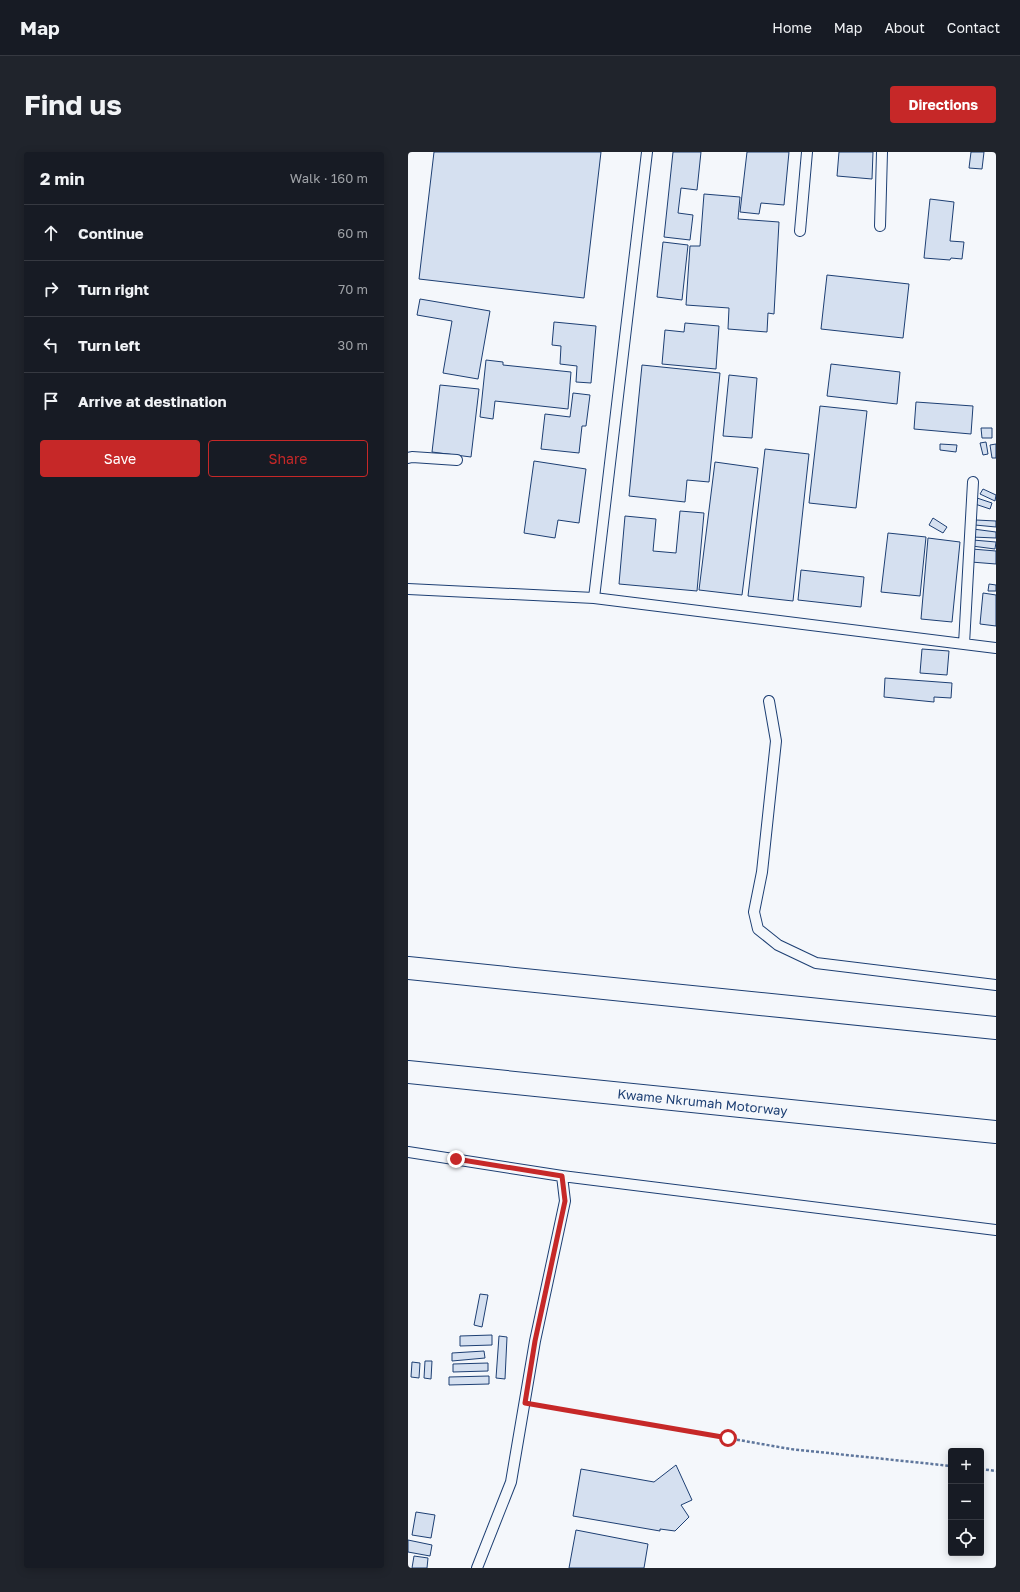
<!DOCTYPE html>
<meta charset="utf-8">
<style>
body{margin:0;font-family:"Golos Text",sans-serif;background:#20242c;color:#f1f3f6}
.controls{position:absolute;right:12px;bottom:12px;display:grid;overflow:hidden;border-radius:4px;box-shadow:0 2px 10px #0003}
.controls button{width:36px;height:36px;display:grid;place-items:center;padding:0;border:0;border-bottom:1px solid #363941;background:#171b24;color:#f1f3f6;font:20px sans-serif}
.stop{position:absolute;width:12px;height:12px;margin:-9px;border:3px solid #c62828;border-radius:50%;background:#fff}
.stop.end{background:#c62828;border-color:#fff;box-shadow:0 1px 4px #0008}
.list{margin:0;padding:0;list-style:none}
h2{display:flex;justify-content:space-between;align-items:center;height:52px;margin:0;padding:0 16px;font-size:17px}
h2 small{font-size:13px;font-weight:400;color:#9ea1a6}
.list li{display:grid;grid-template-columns:26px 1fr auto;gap:12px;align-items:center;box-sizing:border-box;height:56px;padding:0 16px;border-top:1px solid #363941}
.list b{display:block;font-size:15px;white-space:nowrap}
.list em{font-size:13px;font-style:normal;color:#9ea1a6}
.actions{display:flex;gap:8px;padding:12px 16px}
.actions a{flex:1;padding:9px 0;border:1px solid #c62828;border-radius:4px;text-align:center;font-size:14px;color:#c62828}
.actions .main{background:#c62828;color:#fff}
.icon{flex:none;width:22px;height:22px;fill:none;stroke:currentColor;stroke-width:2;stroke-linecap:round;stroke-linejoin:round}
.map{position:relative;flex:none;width:588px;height:1416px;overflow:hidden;border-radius:4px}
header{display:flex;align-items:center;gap:24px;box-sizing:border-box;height:56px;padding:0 20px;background:#171b24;border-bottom:1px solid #363941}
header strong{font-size:19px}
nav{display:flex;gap:22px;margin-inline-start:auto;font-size:14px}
.intro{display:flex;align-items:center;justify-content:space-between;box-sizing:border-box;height:96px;padding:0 24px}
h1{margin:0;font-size:28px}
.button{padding:10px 18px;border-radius:4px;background:#c62828;color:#fff;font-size:14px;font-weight:700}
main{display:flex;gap:24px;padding:0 24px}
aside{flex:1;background:#171b24;border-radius:4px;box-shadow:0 2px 10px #0003}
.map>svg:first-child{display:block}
.building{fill:#d5e0f0;stroke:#1d3f73}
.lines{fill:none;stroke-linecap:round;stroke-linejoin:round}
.service-casing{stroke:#1d3f73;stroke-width:12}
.motorway-casing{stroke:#1d3f73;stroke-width:24}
.path{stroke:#5e769c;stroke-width:2.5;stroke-dasharray:3 2;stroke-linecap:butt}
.service{stroke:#f4f7fb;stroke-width:10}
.motorway{stroke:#f4f7fb;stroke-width:22}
.route{stroke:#c62828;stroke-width:5}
.labels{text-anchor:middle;stroke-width:3;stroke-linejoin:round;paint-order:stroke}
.street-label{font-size:13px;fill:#1d3f73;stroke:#f4f7fb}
</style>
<header>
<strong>Map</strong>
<nav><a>Home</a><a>Map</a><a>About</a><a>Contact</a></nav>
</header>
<div class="intro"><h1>Find us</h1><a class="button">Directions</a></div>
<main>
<aside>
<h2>2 min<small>Walk · 160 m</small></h2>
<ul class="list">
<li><svg class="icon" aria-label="ahead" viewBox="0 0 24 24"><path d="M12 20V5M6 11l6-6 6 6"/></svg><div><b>Continue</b></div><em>60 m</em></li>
<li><svg class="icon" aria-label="right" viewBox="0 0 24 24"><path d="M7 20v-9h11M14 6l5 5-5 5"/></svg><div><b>Turn right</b></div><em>70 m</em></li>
<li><svg class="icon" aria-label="left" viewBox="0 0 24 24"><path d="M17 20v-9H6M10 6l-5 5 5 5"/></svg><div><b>Turn left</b></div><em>30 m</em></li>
<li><svg class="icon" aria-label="arrive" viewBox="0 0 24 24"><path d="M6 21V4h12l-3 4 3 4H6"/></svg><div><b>Arrive at destination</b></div></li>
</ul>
<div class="actions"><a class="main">Save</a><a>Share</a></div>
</aside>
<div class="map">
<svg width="588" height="1416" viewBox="0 0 588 1416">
<rect width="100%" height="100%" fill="#f4f7fb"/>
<path class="building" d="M26 0H193L176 146 11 127Z
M265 0H293L289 38 273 36 270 61 285 63 282 88 256 85Z
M339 0H381L376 53 353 51 351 62 332 60Z
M431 0H465L464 27 429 24Z
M563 0H576L574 17 561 16Z
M296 42 332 45 330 67 371 70 366 162 360 161 359 180 320 177 321 156 278 153 282 94H292Z
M522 47 546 50 542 89 556 90 554 107 543 106 542 108 516 106Z
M255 90 280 93 274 148 249 145Z
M419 123 501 132 495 186 413 177Z
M12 147 82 159 70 227 35 221 44 169 9 163Z
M146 170 188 174 183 231 168 230 169 214 152 212 153 194 144 193Z
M277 171 311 174 308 217 254 212 257 178 276 180Z
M78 208 95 210V213L163 220 160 257 87 249 85 267 72 265Z
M423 212 492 220 489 252 419 244Z
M234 213 312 221 301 330 279 328 277 350 221 344Z
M321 223 349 226 344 286 315 284Z
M32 233 71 237 63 305 24 300Z
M165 241 182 243 178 274H174L171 301 133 297 137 262 162 265Z
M508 250 565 254 563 282 506 277Z
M412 254 459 259 448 356 401 351Z
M573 276H584V286H574Z
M578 290 580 302 575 303 572 291Z
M532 292 549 293 548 300 532 298Z
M588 292V306H584L582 293Z
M357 297 401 302 385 449 340 444Z
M126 309 178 317 171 371 150 368 147 386 116 381Z
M307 310 350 316 334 443 291 438Z
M575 337 588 343 587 349 572 342Z
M569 346 584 351 582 357 567 352Z
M272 359 296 361 289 439 211 432 217 364 248 367 245 399 268 401Z
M525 366 539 375 535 381 521 373Z
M568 368 588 369V375L567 373Z
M565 377 588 380V386L564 385Z
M480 381 518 385 512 444 473 440Z
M520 386 552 390 544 470 513 467Z
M565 388 588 390 587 397 564 394Z
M564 397 588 399V412L563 410Z
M393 418 456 425 453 455 390 448Z
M581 432 588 433V439H580Z
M575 441 588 443V474L572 472Z
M514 497 541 499 539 523 512 521Z
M477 526 544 531 543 546 526 545V550L476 545Z
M72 1142 80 1143 74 1175 66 1173Z
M84 1183V1193L52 1194V1184Z
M91 1184 99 1185 97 1227 88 1226Z
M76 1199 77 1206 44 1209V1201Z
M17 1209H24L23 1227 16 1226Z
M4 1210 12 1211 11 1226 3 1225Z
M80 1211V1219L45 1220V1212Z
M81 1224V1232L41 1233V1225Z
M268 1313 284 1348 273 1353 281 1365 267 1379 252 1377V1379L165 1364 173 1317 246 1330Z
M8 1360 27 1363 23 1386 4 1383Z
M168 1378 240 1392 236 1416H161Z
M0 1388 24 1393 22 1404 0 1400Z
M6 1404 20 1406 19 1416H4Z"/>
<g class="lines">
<defs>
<path id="service" d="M239 0 186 446 588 496
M472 74 474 0
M392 79 399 0
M0 306 4 305 49 308
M0 437 186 446
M556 492 565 330
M361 549 368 589 354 720 346 760 350 777 370 793 408 811 588 833
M0 1000 154 1024 157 1049 127 1189 103 1330 69 1416
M154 1024 588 1078"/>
<g id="motorway">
<path d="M0 816 588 876"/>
<path id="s1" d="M0 920 588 980"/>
</g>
</defs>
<use href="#service" class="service-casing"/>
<use href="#motorway" class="motorway-casing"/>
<path class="path" d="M132 1253 382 1297 543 1314
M573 1317 588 1319"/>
<use href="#service" class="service"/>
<use href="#motorway" class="motorway"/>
</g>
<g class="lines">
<path class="route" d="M48 1007 154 1024 157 1049 127 1189 117 1251 320 1286"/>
</g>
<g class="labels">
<g class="street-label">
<text dy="5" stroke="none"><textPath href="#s1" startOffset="296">Kwame Nkrumah Motorway</textPath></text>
</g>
</g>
</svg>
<div class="controls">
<button>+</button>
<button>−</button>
<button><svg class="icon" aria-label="locate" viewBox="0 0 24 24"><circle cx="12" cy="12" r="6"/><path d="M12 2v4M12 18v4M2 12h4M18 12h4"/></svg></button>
</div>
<div class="stop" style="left:320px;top:1286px"></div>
<div class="stop end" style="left:48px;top:1007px"></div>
</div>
</main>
